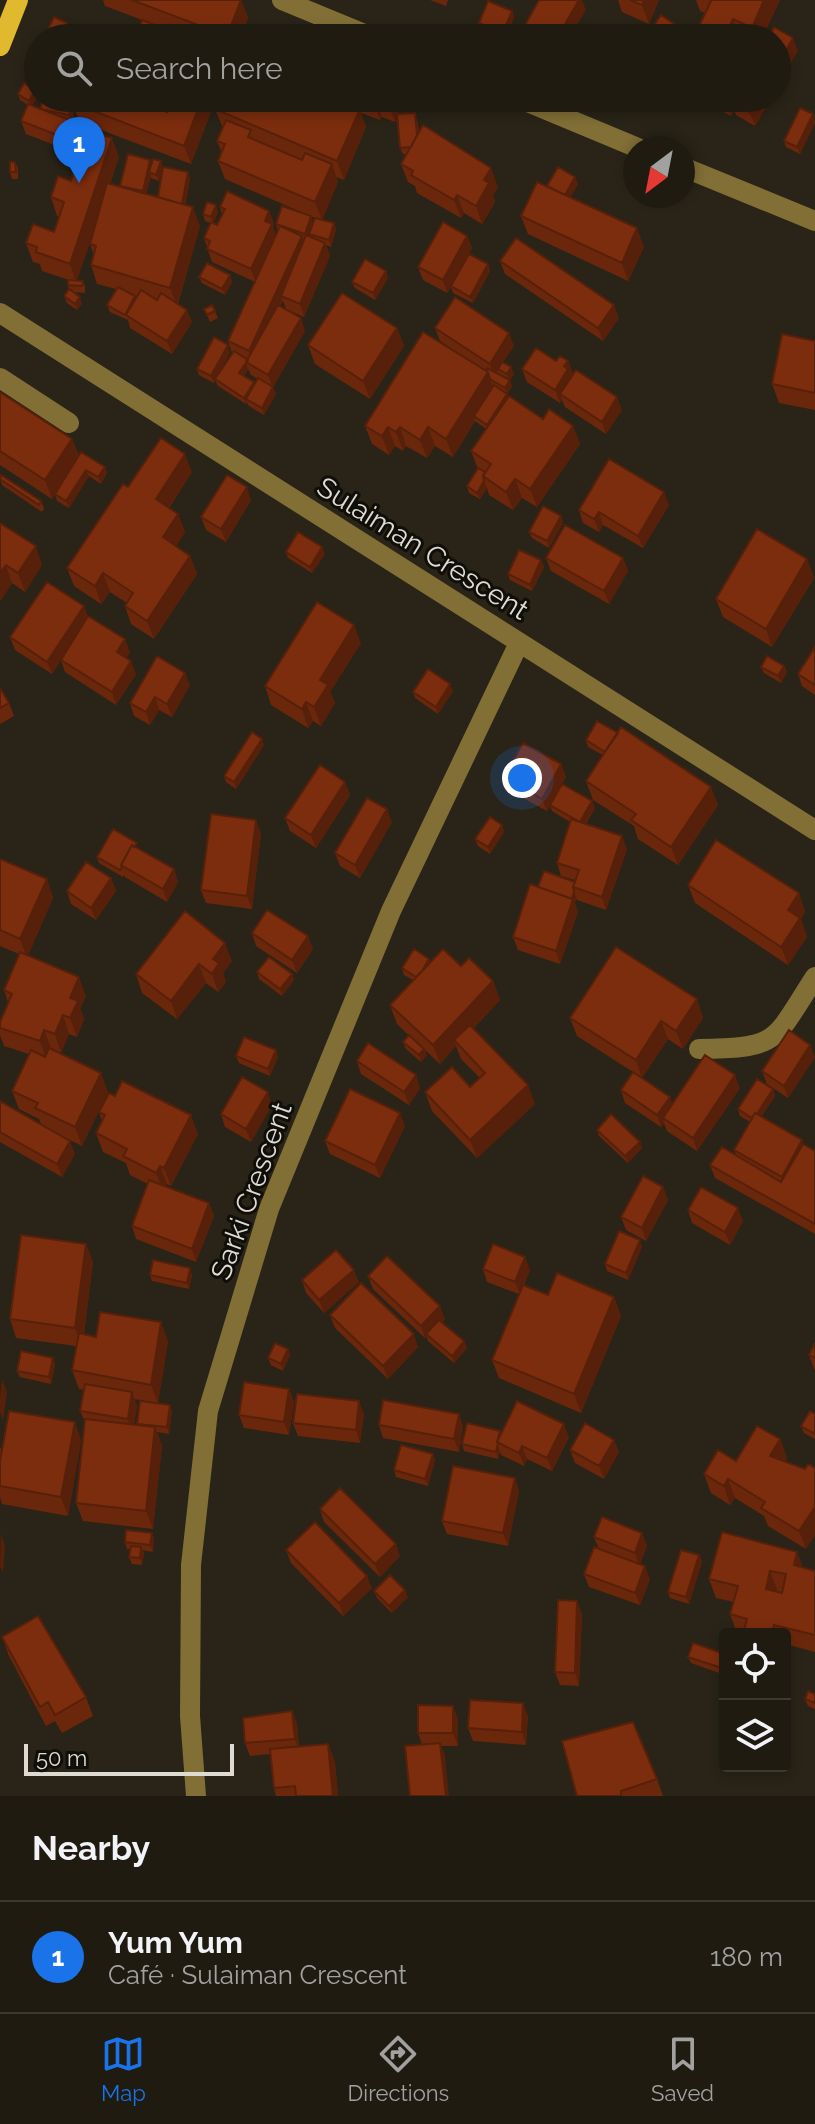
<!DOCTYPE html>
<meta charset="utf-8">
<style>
body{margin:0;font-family:Raleway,sans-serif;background:#27241a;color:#f1f3f6}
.controls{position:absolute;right:24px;bottom:24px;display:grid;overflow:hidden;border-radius:8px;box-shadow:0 4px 12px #0003}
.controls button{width:72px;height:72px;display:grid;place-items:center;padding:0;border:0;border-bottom:2px solid #3c3931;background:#1f1b11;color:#f1f3f6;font:40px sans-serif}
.compass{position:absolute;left:623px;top:136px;width:72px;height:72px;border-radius:50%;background:#1f1b11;box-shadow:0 4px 12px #0003;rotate:212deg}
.scale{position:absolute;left:24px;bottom:20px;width:210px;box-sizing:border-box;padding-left:8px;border:4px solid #dedbd3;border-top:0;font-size:22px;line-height:28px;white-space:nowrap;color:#dedbd3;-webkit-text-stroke:6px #100e08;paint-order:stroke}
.you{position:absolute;left:522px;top:778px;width:28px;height:28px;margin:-20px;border:6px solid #fff;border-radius:50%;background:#1a73e8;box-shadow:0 0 0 12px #1a73e833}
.badge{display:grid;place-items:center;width:52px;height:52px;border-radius:50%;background:#1a73e8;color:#fff;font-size:26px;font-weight:700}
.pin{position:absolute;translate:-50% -66px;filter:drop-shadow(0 2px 4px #0008)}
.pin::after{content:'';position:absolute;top:42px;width:28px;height:24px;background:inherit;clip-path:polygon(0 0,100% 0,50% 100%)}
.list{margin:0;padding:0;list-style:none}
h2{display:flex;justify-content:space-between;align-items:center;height:104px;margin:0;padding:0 32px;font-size:34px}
h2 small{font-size:26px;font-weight:400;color:#a1a19f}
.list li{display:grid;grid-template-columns:52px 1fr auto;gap:24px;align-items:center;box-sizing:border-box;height:112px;padding:0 32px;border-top:2px solid #3c3931}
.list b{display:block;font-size:30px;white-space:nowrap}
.list p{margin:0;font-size:26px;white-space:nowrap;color:#a1a19f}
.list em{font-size:26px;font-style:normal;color:#a1a19f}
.icon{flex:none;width:44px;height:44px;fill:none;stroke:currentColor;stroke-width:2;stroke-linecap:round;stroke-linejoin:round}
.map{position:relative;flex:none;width:815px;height:1796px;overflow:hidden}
.search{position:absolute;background:#1f1b11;box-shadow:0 4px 12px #0003;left:24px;right:24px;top:24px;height:88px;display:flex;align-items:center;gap:20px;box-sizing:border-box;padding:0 28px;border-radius:44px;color:#a1a19f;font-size:30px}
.sheet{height:216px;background:#1f1b11}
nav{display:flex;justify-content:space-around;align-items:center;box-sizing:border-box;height:112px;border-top:2px solid #3c3931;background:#1f1b11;font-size:22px;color:#a1a19f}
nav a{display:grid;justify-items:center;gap:4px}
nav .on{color:#1a73e8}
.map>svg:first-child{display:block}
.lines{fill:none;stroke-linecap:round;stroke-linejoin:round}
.minor{stroke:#826f36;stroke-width:20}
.major{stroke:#e1b92e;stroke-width:20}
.wall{fill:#6b270c;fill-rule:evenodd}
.shaded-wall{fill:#57200a}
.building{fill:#7c2d0e;stroke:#57200a;stroke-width:2;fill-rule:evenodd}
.labels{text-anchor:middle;stroke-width:6;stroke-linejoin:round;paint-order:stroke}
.street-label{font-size:28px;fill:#dedbd3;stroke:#100e08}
</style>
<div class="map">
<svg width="815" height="1796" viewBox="0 0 815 1796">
<rect width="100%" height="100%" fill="#292417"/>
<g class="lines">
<path class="minor" d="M282 0 374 38
M518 98 638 148
M683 167 815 221
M0 313 815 830
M0 378 69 423
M699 1049C780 1048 773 1042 815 977
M196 1796 190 1716 191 1565 208 1411 269 1209 391 911 519 643"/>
<path class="major" d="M0 46 18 0"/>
</g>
<path class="wall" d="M103 0H241L248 18 240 38H120L158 26 105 6Z
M430 0H448L446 6Z
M618 0H659L649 24 622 12Z
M696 0H780L762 38H703L699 26 705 13 700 11Z
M512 11 514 17 506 38H500L481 30 479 23Z
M18 94 38 97 32 105 40 109 43 98H212L214 104 191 164 80 122 74 108 72 121 89 131 119 157 110 184 120 187 150 160 152 163 161 161 163 168 159 181 151 178V176L146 194 158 197 190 179 185 205 200 226 178 304 187 310 192 322 172 354 130 328 128 320 110 312 107 305 116 289 97 284 91 265 94 255 90 244 91 239 77 280 83 281 85 287V293L73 292 82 304 77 310 67 303 64 296 69 289 68 285 69 280 42 271 40 264 33 262 26 243 54 232 59 216H57L51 197 71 181 80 155 26 134 21 121 28 105 20 100Z
M220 98H403L398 114 417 119 419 133 498 187 493 195 495 202 482 224 464 213 461 218 417 193 415 186 408 182 401 164 407 154H403L400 148 397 116 395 122 382 117 380 120 361 113 366 127 344 180 336 177 338 182 322 220 334 223 336 230 331 247 326 245 330 256 304 317 286 309 283 301 280 306 305 331 273 387 276 394 264 415 249 406 247 403 246 404 218 386 215 380 214 383 199 375 197 369 230 352 217 377 232 353 228 341 255 282 212 262 204 238 211 223 205 221 203 214 218 212 213 223 217 225 222 214 220 207 269 211 274 224 273 227 276 236 278 231 276 224 313 222 315 218 225 179 218 161 222 153 217 141 223 128 215 109ZM248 369 251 375 258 379 254 385 244 376Z
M710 98H771L755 126 736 115 734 110 731 116 714 107Z
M813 114 815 123 800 154 786 147 784 141Z
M15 162 18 168V179H12L10 172Z
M575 177 578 184 570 197 644 247 628 281 528 234 521 216 547 186Z
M467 236 472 248 469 254 488 264 490 271 473 303 453 293 451 287 447 293 423 280 418 267Z
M500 261 619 318 603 341 505 274Z
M386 271 388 278 375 300 355 288 352 282Z
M230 275 232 282 225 295 202 283 199 277Z
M212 305 218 318 210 322 204 309Z
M397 328 404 346 370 399 315 364 308 345Z
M435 328 514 346 503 362 514 374 510 380 512 387 507 394 508 397 543 419 573 426 580 444 537 507 522 498 513 510 489 495 487 488 480 499 469 493 467 486 478 469 471 451 486 429 475 421 453 457 435 446 427 458 406 446 403 451 395 446 389 455 372 444 365 426 473 363 440 341Z
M815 341V410L779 403 772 384Z
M556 361H568L573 374 622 410 606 434 565 407 562 400 560 403 527 382 522 369Z
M0 392 72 439 79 456 105 467 107 473 101 484 89 476 69 508 57 501 55 494 52 499 0 465Z
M192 472 169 508 178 514 185 532 176 546 190 556 197 574 154 639 131 624 125 606 127 603 110 592 101 604 74 586 67 568 128 487Z
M0 477 41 501 44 508 42 512 2 485Z
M251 500 226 542 206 530 201 517Z
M669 505 643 548 603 525 599 532 583 523 579 510Z
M561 516 563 523 549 548 532 538 529 532Z
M0 523 42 565 25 592 12 583 1 600 0 599Z
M322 547 325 554 312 573 288 558 286 552Z
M546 558H623L628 571 609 604 551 571Z
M807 559 814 578 772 647 723 617 716 599Z
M541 560 544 567 532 591 510 580 508 574Z
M84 606 88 617 130 652 126 658 136 674 116 705 65 672 61 660 52 674 15 650 10 637Z
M361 643 330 692 335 703 321 726 313 721 308 728 271 705 265 686Z
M815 647V695L802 686 798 674Z
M784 666 787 672 781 683 764 673 761 667Z
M190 685 172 717 159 710 150 725 134 716 130 703Z
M0 688 9 703 14 716 0 724Z
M453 691 438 714 415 698 413 692Z
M586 740 718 805 678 865 638 839 634 826 593 800 586 781 603 755 588 747Z
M264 745 236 789 226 782 224 776Z
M561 764 566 777 562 784 592 801 595 808 586 824 627 849 606 910 577 900 576 898 575 903 578 912 560 964 518 950 513 937 538 887 575 882V880L561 876 557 863 570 822 552 811 550 806 547 811 508 790 504 777Z
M345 782 350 795 316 848 290 831 285 818Z
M392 822 360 878 340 866 335 853Z
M502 825 504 832 490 854 478 846 475 839Z
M261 833 252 909 206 903 201 890Z
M97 857 174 869 178 882 167 902 125 877 124 875 123 877 99 863Z
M0 859 47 879 53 898 28 955 86 996 80 1008 84 1019 77 1037 69 1034 61 1053 51 1048V1049L108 1092 82 1146 66 1138 75 1154 62 1177 0 1142V1101L41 1124 39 1119 19 1109 12 1091 29 1054 4 1046 0 1035V1022L8 1002 4 990 19 954 0 946Z
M111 878 116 891 96 920 71 904 67 891Z
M688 885 799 893 805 912 801 919 807 937 788 965 695 903Z
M185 911 232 961 223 973 226 982 218 992 206 983 177 1019 142 993 136 974Z
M252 933 313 949 297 973 256 946Z
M429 959 430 962 461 966 493 981 500 1000 474 1028 535 1104 477 1158 432 1111 425 1092 470 1087 480 1078 461 1059 456 1046 440 1064 424 1049 427 1055 421 1062 406 1049 403 1042 419 1045 397 1024 390 1005 413 980 404 975 402 968Z
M257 972 292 974 294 980 282 996 259 979Z
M697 999 703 1018 683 1049 668 1039 642 1078 672 1104 740 1088 697 1151 667 1131 664 1123 661 1127 625 1103 621 1090 633 1072 577 1036 570 1018Z
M236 1056 278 1057 270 1076 239 1063Z
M815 1057 788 1098 767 1084 762 1071Z
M357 1061 416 1075 420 1088 409 1105 361 1074Z
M773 1089 775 1096 762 1116 804 1145 814 1150 815 1149V1234L715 1178 710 1165 736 1155 734 1150 750 1122 740 1116 738 1109Z
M272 1105 251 1142 225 1127 221 1114Z
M99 1112 198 1134 171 1186 167 1184 166 1186 209 1203 214 1216 196 1262 136 1239 132 1226 148 1184 130 1175 126 1163 103 1152 96 1133 102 1121Z
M405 1126 380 1178 330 1154 325 1141Z
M597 1130 642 1148 628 1163 599 1136Z
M663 1187 668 1200 646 1241 626 1230 621 1217Z
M688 1210 743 1221 730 1245 692 1223Z
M86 1244 93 1262 84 1334 96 1337 168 1341 158 1403 134 1399 137 1405 134 1425H138L137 1424 172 1411 169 1434 157 1432 162 1446 153 1529 83 1521 76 1503 85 1422 80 1411 84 1390 79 1389 72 1370 76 1346 16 1338 10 1319Z
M642 1247 628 1280 607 1271 605 1264Z
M483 1269 530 1270 524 1285 548 1295 614 1297 621 1316 581 1413 499 1378 492 1360 519 1294 487 1282Z
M150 1275H192L189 1289 152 1281Z
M368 1276 445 1319 442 1322 464 1341 467 1348 454 1363 428 1341 427 1337 425 1338 373 1289Z
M302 1280 359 1282 324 1313 306 1293Z
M330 1315 418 1347 388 1379 335 1328Z
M815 1343V1371L809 1355Z
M288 1349 290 1355 283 1371 271 1365 268 1358Z
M53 1358 55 1364 51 1384 20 1377 17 1371Z
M289 1389 294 1402 289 1435 244 1428 239 1415Z
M364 1414 360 1443 298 1436 293 1423Z
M459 1414 463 1427 459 1452 383 1438 379 1425Z
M815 1414V1439L804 1433 801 1426Z
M75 1422 81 1441 68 1516 2 1504 0 1497V1447L2 1452Z
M500 1431 501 1433 569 1437 552 1471 527 1459 524 1466 501 1455 500 1451 498 1459 464 1451 462 1444Z
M780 1439 787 1458 785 1462 806 1549 768 1526 764 1516 735 1498 730 1505 711 1493 704 1474 736 1461Z
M614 1440 619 1452 604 1479 575 1463 570 1450Z
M435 1460 428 1486 396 1477 394 1470Z
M515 1478 519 1491 508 1546 447 1534 442 1521Z
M320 1509 400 1556 380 1577 324 1522Z
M152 1533 154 1539 153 1552 142 1550 144 1553 142 1565 132 1564 129 1557 130 1549H127L125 1542Z
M642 1533 647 1546 640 1564 650 1579 640 1605 589 1587 584 1574 599 1549 594 1537Z
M286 1550 372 1588 343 1616 291 1563Z
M797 1552 803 1568 815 1571V1652L785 1644V1634H742L737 1633 730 1614 734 1602 716 1598 709 1579Z
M699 1555 702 1562 689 1604 670 1598 668 1592Z
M374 1591 408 1597 392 1613 377 1598Z
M582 1614 579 1686 560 1685 555 1672Z
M2 1637 86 1697 93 1716 62 1733 55 1721 46 1726 9 1656Z
M725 1654V1675L691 1663 688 1657Z
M815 1694V1709L808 1706 805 1699Z
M292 1711 297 1724 299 1746 328 1744 335 1762 338 1796H276L274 1788 270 1754 250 1756 245 1743Z
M528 1716 526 1745 473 1741 468 1728Z
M458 1719V1746H441L445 1756 422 1744 418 1733Z
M657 1779 663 1796H577Z"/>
<path class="shaded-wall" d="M241 0 248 18 240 38H228L227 36Z
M579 0H582L586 10 569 38H557Z
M644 0H659L649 24 642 5Z
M764 0H780L762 38H755L752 28Z
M512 11 514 17 506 38H504L503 33Z
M733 19 739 38H724Z
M67 23 70 30 66 38H60Z
M677 26 680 33 676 38H669Z
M793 38 798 51 777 87V67Z
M35 90 38 97 31 107 29 101Z
M73 98H76L73 103 74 108 71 122 69 115Z
M202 98H212L214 104 191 164 184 146Z
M375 98 382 117 380 120 374 102Z
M390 98H403L395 122 388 103Z
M729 98H741L731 102 734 110 731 116 726 103Z
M759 98H771L755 126 750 113Z
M360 109 366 127 344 180 337 161Z
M813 114 815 123 800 154 797 147Z
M112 138 119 157 76 282 70 264Z
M150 160 153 166 149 172 151 176 145 198 143 191Z
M161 161 163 168 159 181 156 175Z
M332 164 338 182 322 221 315 202Z
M491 168 498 187 493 195 495 202 482 224 476 206 484 180Z
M188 172 190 179 184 214 181 207Z
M575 177 578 184 564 208 561 202Z
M457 195 464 213 461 218 454 200Z
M216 205 218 212 213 223 211 217Z
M193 207 200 226 177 306 170 288Z
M269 211 274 224 273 227 276 237 256 282 251 269 265 221Z
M311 216 314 223 307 241 305 234Z
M334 223 336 230 331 247 329 240Z
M637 228 644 247 628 281 622 263Z
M302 236 307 249 281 296 283 301 254 364 249 351Z
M467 236 472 248 447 293 443 280Z
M325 243 330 256 304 317 300 304Z
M488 264 490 271 473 303 470 297Z
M386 271 388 278 375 300 373 293Z
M230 275 232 282 225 295 222 289Z
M80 297 82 304 77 310 75 304Z
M614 305 619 318 603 341 598 328Z
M187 310 192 322 172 354 167 341Z
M301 318 305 331 273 388 268 375Z
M397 328 404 346 370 399 363 381Z
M509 333 514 346 494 376 490 364Z
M228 345 230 352 214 383 211 376Z
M568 361 573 374 560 394 562 400 560 403 555 390Z
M246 362 248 369 241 380 239 373Z
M511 367 514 374 510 380 512 387 507 394 510 401 489 432 487 425 507 395 505 388 509 381 507 374Z
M488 372 494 390 474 416 475 421 453 457 446 439Z
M254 382 256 389 246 399 247 403 246 404 244 398Z
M273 387 276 394 264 415 262 408Z
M617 397 622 410 606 434 602 422Z
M573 426 580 444 537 507 530 489Z
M388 427 395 446 389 455 382 436Z
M400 427 406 446 403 451 396 432Z
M428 427 435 446 427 458 420 440Z
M72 439 79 458 52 499 45 480Z
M185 454 192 472 162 517 156 499Z
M105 467 107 473 101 484 98 477Z
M86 470 89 476 69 508 66 501Z
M515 479 522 498 513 510 506 492Z
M484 481 487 488 480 499 477 493Z
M247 487 251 500 226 542 221 529Z
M664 492 669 505 643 548 638 536Z
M599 512 603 525 599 532 594 519Z
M178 514 185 532 169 556 163 537Z
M561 516 563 523 549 548 547 541Z
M36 546 42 565 25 592 18 573Z
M322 547 325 554 312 573 310 567Z
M190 556 197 574 154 639 147 621Z
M623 558 628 571 609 604 604 591Z
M807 559 814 578 772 647 766 629Z
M541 560 544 567 532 591 530 585Z
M6 565 12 583 1 600 0 597V573Z
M103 573 110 592 101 604 95 586Z
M84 606 88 619 52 674 47 662Z
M354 625 361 643 330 692 335 703 321 726 314 707 320 680Z
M125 639 130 652 122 665 117 652Z
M131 661 136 674 116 705 112 692Z
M784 666 787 672 781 683 778 676Z
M185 673 190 685 172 717 167 704Z
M450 684 453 691 438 714 436 707Z
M155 697 159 710 150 725 146 712Z
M306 702 313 721 308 728 302 709Z
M262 739 264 745 236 789 234 782Z
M561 764 566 777 547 811 542 799Z
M345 782 350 795 316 848 311 835Z
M711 787 718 805 678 865 671 847Z
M592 801 595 808 582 829 580 823Z
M387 809 392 822 360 878 355 865Z
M256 820 261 833 252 909 247 896Z
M502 825 504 832 490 854 488 847Z
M622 836 627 849 606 910 602 897Z
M174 869 178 882 167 902 163 889Z
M111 878 116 891 96 920 91 908Z
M47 879 53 898 27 958 20 939Z
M574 891 576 898 575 903 578 912 560 964 556 951Z
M799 893 805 912 801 919 807 937 788 965 781 947 788 910Z
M308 936 313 949 297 973 292 960Z
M225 943 232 961 223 973 226 982 218 992 212 974 213 959Z
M199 964 206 983 177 1019 171 1001Z
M292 974 294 980 282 996 280 989Z
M79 977 86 996 80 1008 84 1019 77 1037 70 1018V998Z
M493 981 500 1000 458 1044 454 1040 456 1046 440 1064 433 1045Z
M697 999 703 1018 683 1049 676 1031Z
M63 1015 69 1034 61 1053 55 1034Z
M661 1021 668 1039 642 1078 636 1060Z
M44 1030 51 1048 46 1059 40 1041Z
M810 1045 815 1057 788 1098 784 1086Z
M424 1049 427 1055 421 1062 419 1055Z
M276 1050 278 1057 270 1076 268 1069Z
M101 1073 108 1092 82 1146 75 1127Z
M416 1075 420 1088 409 1105 404 1092Z
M735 1075 740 1088 697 1151 693 1138Z
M528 1085 535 1104 477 1158 470 1140Z
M773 1089 775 1096 755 1126 753 1119Z
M268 1092 272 1105 251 1142 246 1129Z
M670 1097 674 1110 663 1118 664 1123 661 1127 657 1115Z
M400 1113 405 1126 380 1178 375 1165Z
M191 1115 198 1134 171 1186 164 1168Z
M802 1140 807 1153 786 1189 782 1177Z
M70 1141 75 1154 62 1177 57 1164Z
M640 1142 642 1148 628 1163 625 1156Z
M160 1166 167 1184 163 1191 156 1173Z
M663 1187 668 1200 646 1241 642 1228Z
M209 1203 214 1216 196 1262 192 1249Z
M738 1208 743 1221 730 1245 725 1232Z
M640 1240 642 1247 628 1280 626 1273Z
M86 1244 93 1262 82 1347 75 1328Z
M525 1257 530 1270 520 1294 515 1282Z
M190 1268 192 1275 189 1289 187 1283Z
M354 1270 359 1282 324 1313 319 1300Z
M614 1297 621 1316 581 1413 574 1394Z
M440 1306 445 1319 428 1336 426 1334 427 1337 425 1338 421 1326Z
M161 1322 168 1341 158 1403 151 1385Z
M414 1334 418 1347 388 1379 383 1366Z
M464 1341 467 1348 454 1363 452 1356Z
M288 1349 290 1355 283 1371 281 1364Z
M53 1358 55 1364 51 1384 49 1377Z
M2 1379 7 1392 3 1421 0 1412V1396Z
M289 1389 294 1402 289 1435 284 1422Z
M132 1392 137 1405 133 1432 128 1419Z
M359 1401 364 1414 360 1443 356 1430Z
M170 1405 172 1411 169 1434 167 1427Z
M459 1414 463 1427 459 1452 454 1439Z
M75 1422 81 1441 68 1516 61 1497Z
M564 1424 569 1437 552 1471 547 1458Z
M155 1427 162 1446 153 1529 146 1511Z
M780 1439 787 1458 777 1474 770 1456Z
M614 1440 619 1452 604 1479 599 1466Z
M497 1444 500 1451 498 1459 496 1452Z
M522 1446 527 1459 524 1466 519 1453Z
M433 1454 435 1460 428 1486 425 1479Z
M515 1478 519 1491 508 1546 503 1533Z
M728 1479 735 1498 730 1505 724 1486Z
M815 1507V1536L806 1549 799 1531Z
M1 1533 5 1546 3 1573 0 1566Z
M152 1533 154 1539 153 1552 150 1545Z
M642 1533 647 1546 639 1566 635 1553Z
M396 1544 400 1556 380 1577 375 1564Z
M141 1547 144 1553 142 1565 140 1558Z
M797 1552 804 1571 794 1565Z
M699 1555 702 1562 689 1604 686 1597Z
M645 1566 650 1579 640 1605 635 1593Z
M770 1571 777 1589 773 1608 766 1589Z
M367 1576 372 1588 343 1616 339 1603Z
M405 1590 408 1597 392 1613 389 1606Z
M577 1601 582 1614 579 1686 575 1673Z
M774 1625 778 1634H772Z
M523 1703 528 1716 526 1745 522 1732Z
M453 1706 458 1719V1746L453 1733Z
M292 1711 297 1724 299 1752 295 1739Z
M440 1743 445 1756 449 1796H446Z
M328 1744 335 1762 338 1796H333Z"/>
<path class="building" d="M132 0H241L227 36Z
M539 0H579L557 38H527L520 34Z
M630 0H644L642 5Z
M710 0H764L752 28 733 19 724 38 699 26 711 1Z
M488 1 512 11 503 33 479 23Z
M661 15 677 26 669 38H645Z
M54 17 67 23 60 38H56L46 33Z
M142 20 190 38H120L124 26 138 32Z
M774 27 793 38 777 67V38H768Z
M24 83 35 90 29 101 18 94Z
M43 98H73L69 115 40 109Z
M75 98H130L167 112 173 98H202L184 146 73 103Z
M220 98H334L360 109 337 161 215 109Z
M364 98H390L388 103 375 98 374 102Z
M716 98H729L726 103Z
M733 98H759L750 113 731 102Z
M28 104 88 127 80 144 21 121Z
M800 108 813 114 797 147 784 141Z
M415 113 417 135 411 147 400 148 397 114Z
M226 120 251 130 248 137 302 160 305 153 332 164 315 202 218 161 225 144 217 141Z
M423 125 491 168 484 180 489 183 476 206 457 195 454 200 411 175 413 171 401 164Z
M88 130 112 138 70 264 36 252 37 247 26 243 33 224 54 232 64 202 51 197 58 176 71 181Z
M128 154 150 160 143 191 120 186Z
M153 159 161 161 156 175 149 172Z
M10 162H15L16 172H10Z
M163 167 188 172 182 204 158 197Z
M558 167 575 177 565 195 547 186Z
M537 182 637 228 622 263 521 216Z
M107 183 193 207 170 288 91 265 96 246 90 244Z
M227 191 269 211 265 221 272 224 251 269 207 249 210 241 204 238 211 222 217 225 225 209 220 207Z
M207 202 216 205 211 217 203 214Z
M282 206 311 216 305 234 276 224Z
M315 218 334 223 329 240 309 234Z
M443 222 467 236 443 280 418 267Z
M280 226 302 236 249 351 228 341Z
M306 235 325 243 300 304 281 296Z
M516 238 614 305 598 328 500 261Z
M469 254 488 264 470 297 451 286Z
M365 259 386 271 373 293 352 282Z
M207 263 230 275 222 289 199 277Z
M68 280 83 281 82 286 68 285Z
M118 287 135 296 125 315 107 305Z
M69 289 80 297 75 304 64 296Z
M141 290 157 300 161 293 187 310 167 341 126 315Z
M342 293 397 328 363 381 308 345Z
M455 297 509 333 490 364 435 328Z
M212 305 215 311 207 315 204 309Z
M278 305 301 318 268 375 246 362Z
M423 332 488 372 446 439 428 427 420 440 400 427 396 432 388 427 382 436 365 426Z
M782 334 815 341V393L772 384Z
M214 337 228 345 211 376 197 369Z
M536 348 556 361 560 356 568 361 564 366 568 369 555 390 522 369Z
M234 351 248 360 239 373 254 382 244 398 215 379Z
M502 362 511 367 507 374 498 369Z
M487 368 510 380 505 388 490 379 488 372 486 370Z
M576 370 617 397 602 422 560 394Z
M258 378 273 387 262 408 246 399Z
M494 385 507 394 487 425 474 416Z
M0 392 72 439 45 480 0 451Z
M509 396 543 419 549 409 573 426 530 489 515 479 506 492 483 476 491 464 471 451Z
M161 438 185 454 156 499 178 514 163 537 190 556 147 621 125 606 133 593 103 573 95 586 67 568 123 484 128 487Z
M81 452 105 467 98 477 86 470 66 501 55 494Z
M609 459 664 492 638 536 599 512 594 519 579 510Z
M478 468 485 472 483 476 484 481 477 493 467 486Z
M1 475 41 501 39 505 0 479Z
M227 475 247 487 221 529 201 517Z
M543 506 561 516 547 541 529 532Z
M0 523 36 546 18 573 6 565 0 573Z
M565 525 623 558 604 591 546 558Z
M757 529 807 559 766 629 716 599Z
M298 532 322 547 310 567 286 552Z
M519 550 541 560 530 585 508 574Z
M47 582 84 606 47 662 10 637Z
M317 602 354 625 320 680 328 685 314 707 306 702 302 709 265 686Z
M88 616 125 639 117 652 131 661 112 692 61 660Z
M815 647V685L798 674Z
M157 656 185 673 167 704 155 697 146 712 130 703Z
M767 656 784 666 778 676 761 667Z
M428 669 450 684 436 707 413 692Z
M0 688 9 703 0 708Z
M597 721 618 733 605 752 586 740Z
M621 727 711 787 671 847 631 820 636 814 586 781Z
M252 732 262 739 234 782 224 776Z
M523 743 561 764 542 799 504 777Z
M320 765 345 782 311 835 285 818Z
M562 784 592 801 580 822 550 805Z
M367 798 387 809 355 865 335 853Z
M211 814 256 820 247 896 201 890Z
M490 817 502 825 488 847 475 839Z
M571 819 622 836 602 897 573 887 579 870 557 863Z
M113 829 137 843 134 847 132 845 121 865 122 868 120 870 97 857Z
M716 840 799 893 788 910 800 918 781 947 688 885Z
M132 845 174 869 163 889 121 865Z
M0 859 47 879 20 939 0 930Z
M86 862 111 878 91 908 67 891Z
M544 871 575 882 573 887 574 891 572 899 538 887Z
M530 884 573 899 556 951 513 937Z
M267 910 308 936 292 960 252 933Z
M185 911 225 943 213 959 219 963 212 974 199 964 171 1001 136 974Z
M616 947 697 999 676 1031 661 1021 636 1060 570 1018Z
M414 949 429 959 422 971 416 977 402 968Z
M443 949 461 966 469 958 493 981 433 1045 390 1005Z
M20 952 79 977 70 998 78 1001 70 1018 63 1015 55 1034 44 1030 40 1041 0 1028V1022L12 994 4 990Z
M269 957 292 974 280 989 257 972Z
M470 1025 528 1085 470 1140 425 1092 452 1067 470 1087 485 1073 454 1040Z
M789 1030 810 1045 784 1086 762 1071Z
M409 1035 424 1049 419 1055 403 1042Z
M244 1037 276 1050 268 1069 236 1056Z
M368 1043 416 1075 404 1092 357 1061Z
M49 1048 101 1073 75 1127 35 1108 38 1103 12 1091 31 1050 45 1057Z
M705 1055 735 1075 693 1138 663 1118Z
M633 1072 670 1097 657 1115 621 1090Z
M242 1077 268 1092 246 1129 221 1114Z
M757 1079 773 1089 757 1114 755 1113 752 1118 738 1109Z
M122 1081 191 1115 164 1168 160 1166 156 1173 123 1156 127 1149 96 1133 105 1115 99 1112 109 1093 115 1096Z
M350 1089 400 1113 375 1165 325 1141Z
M0 1101 70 1141 57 1164 0 1132Z
M755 1113 802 1140 782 1177 734 1150Z
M611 1114 640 1142 625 1156 597 1130Z
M803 1144 815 1151V1224L710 1165 722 1147 781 1182Z
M643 1176 663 1187 642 1228 621 1217Z
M149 1180 209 1203 192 1249 132 1226Z
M701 1187 738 1208 725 1232 688 1210Z
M619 1231 640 1240 626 1273 605 1264Z
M21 1235 86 1244 75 1328 10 1319Z
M493 1244 525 1257 515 1282 483 1269Z
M336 1250 354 1270 319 1300 302 1280Z
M387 1256 440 1306 421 1326 368 1276Z
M153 1260 190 1268 187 1283 150 1275Z
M557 1273 614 1297 574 1394 492 1360 523 1285 548 1295Z
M361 1283 414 1334 383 1366 330 1315Z
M100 1312 161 1322 151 1385 72 1370 79 1333 96 1337Z
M439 1320 464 1341 452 1356 426 1334Z
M275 1343 288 1349 281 1364 268 1358Z
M815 1343V1358L809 1355Z
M21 1351 53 1358 49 1377 17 1371Z
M244 1382 289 1389 284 1422 239 1415Z
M85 1384 132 1392 128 1419 80 1411Z
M297 1394 359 1401 356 1430 293 1423Z
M383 1400 459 1414 454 1439 379 1425Z
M140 1401 170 1405 167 1427 137 1424Z
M517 1401 564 1424 547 1458 522 1446 519 1453 497 1442Z
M9 1411 75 1422 61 1497 0 1486V1461Z
M810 1411 815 1414V1434L801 1426Z
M85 1419 155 1427 146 1511 76 1503Z
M467 1423 500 1431 497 1442 498 1443 496 1452 462 1444Z
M585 1423 614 1440 599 1466 570 1450Z
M757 1426 780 1439 770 1456 805 1469 808 1464 815 1468V1507L799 1531 761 1508 765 1502 728 1479 724 1486 704 1474 718 1450 736 1461Z
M401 1445 433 1454 425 1479 394 1470Z
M453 1466 515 1478 503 1533 442 1521Z
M340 1488 396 1544 375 1564 320 1509Z
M602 1517 642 1533 635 1553 594 1537Z
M315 1522 367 1576 339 1603 286 1550Z
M126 1530 152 1533 150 1545 125 1542Z
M722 1532 797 1552 794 1565 815 1571V1635L774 1625 772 1634H743L747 1619 730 1614 738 1586 709 1579ZM770 1571 786 1574 782 1593 766 1589Z
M131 1546 141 1547 140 1558 129 1557Z
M594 1547 645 1566 635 1593 584 1574Z
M681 1550 699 1555 686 1597 668 1592Z
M390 1575 405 1590 389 1606 374 1591Z
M558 1600 577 1601 575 1673 555 1672Z
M38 1616 86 1697 55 1715 48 1702 40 1707 2 1637Z
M693 1643 725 1654V1669L688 1657Z
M808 1691 815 1694V1703L805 1699Z
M470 1700 523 1703 522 1732 468 1728Z
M418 1705 453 1706V1733H418Z
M292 1711 295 1739 245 1743 243 1718Z
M633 1722 657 1779 621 1791V1796H577L562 1741Z
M440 1743 446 1796H410L405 1746Z
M328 1744 333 1796H296L295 1786 274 1788 270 1749Z"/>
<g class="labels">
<g class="street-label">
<text transform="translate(423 548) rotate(32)" y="10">Sulaiman Crescent</text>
<text transform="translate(251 1191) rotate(-70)" y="10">Sarki Crescent</text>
</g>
</g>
</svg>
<div class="controls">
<button><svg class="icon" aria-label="locate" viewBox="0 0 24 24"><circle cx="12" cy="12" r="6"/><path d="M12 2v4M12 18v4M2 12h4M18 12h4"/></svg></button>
<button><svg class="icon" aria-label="layers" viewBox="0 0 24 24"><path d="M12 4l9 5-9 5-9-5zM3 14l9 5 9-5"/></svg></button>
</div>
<svg class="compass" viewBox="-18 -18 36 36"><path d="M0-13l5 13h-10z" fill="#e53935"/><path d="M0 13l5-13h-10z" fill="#a1a19f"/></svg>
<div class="scale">50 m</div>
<div class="you"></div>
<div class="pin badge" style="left:79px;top:183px">1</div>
<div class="search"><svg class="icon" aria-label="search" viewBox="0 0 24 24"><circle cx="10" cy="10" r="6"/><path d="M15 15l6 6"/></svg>Search here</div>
</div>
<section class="sheet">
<h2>Nearby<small></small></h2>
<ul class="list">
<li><span class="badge">1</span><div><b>Yum Yum</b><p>Café · Sulaiman Crescent</p></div><em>180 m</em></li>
</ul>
</section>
<nav>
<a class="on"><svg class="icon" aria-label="map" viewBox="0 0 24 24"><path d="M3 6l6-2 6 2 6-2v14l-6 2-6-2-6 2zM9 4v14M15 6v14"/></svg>Map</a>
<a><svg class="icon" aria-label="directions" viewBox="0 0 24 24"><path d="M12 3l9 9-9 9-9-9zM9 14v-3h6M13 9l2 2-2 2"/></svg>Directions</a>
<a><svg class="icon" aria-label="saved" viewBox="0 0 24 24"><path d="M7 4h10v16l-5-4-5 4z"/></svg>Saved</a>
</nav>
